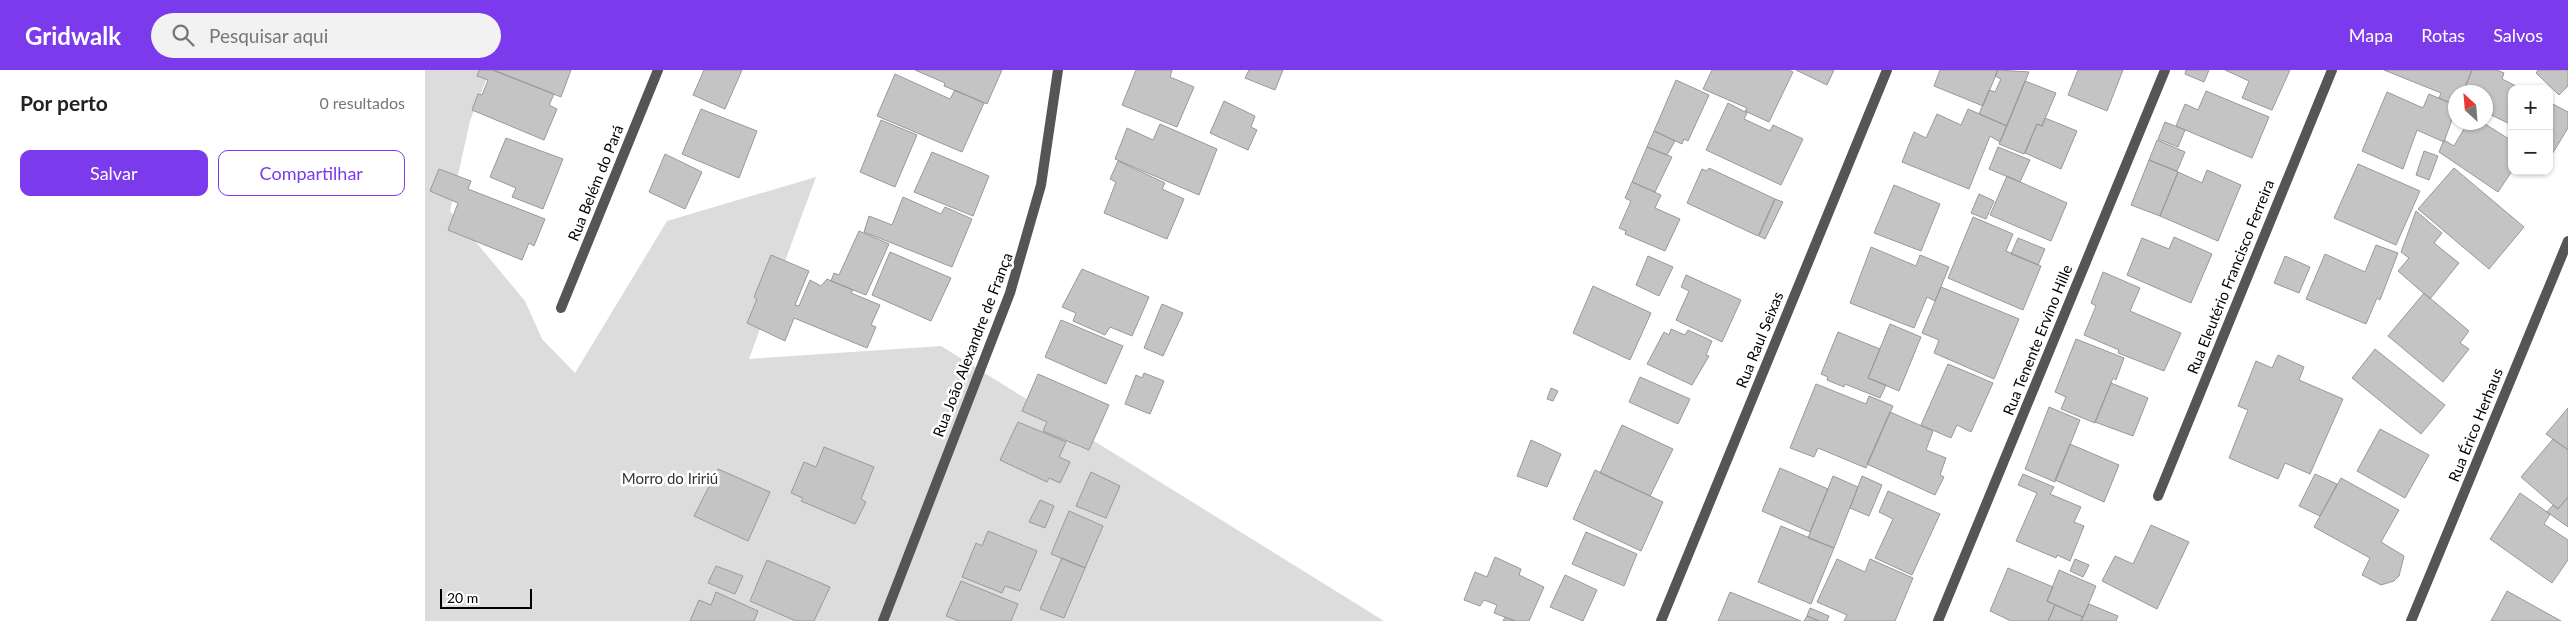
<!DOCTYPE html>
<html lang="pt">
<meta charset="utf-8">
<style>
body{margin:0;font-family:Lato,sans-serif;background:#f2f2f2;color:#222}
.controls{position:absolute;right:15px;top:15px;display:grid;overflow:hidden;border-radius:10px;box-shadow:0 1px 4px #0004}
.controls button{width:45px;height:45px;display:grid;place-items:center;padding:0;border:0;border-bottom:1px solid #e0e0e0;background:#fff;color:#222;font:25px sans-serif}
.compass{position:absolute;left:2023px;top:15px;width:45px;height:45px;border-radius:50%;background:#fff;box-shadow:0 1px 4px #0004;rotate:334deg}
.scale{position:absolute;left:15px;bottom:12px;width:92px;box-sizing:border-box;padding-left:5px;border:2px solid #000;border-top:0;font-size:14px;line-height:18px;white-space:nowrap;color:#000;-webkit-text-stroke:4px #fff;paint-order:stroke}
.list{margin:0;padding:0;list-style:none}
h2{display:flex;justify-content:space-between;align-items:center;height:65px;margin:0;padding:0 20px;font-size:21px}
h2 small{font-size:16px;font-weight:400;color:#767676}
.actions{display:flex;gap:10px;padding:15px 20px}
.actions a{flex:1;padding:11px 0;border:1px solid #7c3aed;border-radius:10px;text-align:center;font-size:18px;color:#7c3aed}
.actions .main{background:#7c3aed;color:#fff}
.icon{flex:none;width:28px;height:28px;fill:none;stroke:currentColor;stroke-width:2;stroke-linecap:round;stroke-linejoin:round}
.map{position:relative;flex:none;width:2143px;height:551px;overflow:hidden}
header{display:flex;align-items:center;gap:30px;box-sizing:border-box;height:70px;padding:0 25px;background:#7c3aed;color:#fff}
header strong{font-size:24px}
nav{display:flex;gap:28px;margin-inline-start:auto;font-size:18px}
.search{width:350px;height:45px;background:#f2f2f2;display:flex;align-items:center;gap:12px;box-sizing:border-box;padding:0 18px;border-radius:28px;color:#767676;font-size:19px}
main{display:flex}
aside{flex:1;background:#fff}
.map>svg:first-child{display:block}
.green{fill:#dcdcdc}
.building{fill:#c4c4c4;stroke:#999}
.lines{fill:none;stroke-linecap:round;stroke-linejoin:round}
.minor{stroke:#555;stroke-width:10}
.labels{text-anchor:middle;stroke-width:5;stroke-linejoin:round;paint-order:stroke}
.street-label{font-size:15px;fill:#000;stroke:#fff}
.park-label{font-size:15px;fill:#333;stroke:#fff}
</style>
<header>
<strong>Gridwalk</strong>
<div class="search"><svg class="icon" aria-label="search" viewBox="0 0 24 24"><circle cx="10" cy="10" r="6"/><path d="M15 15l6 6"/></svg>Pesquisar aqui</div>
<nav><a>Mapa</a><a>Rotas</a><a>Salvos</a></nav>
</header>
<main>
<aside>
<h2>Por perto<small>0 resultados</small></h2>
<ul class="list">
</ul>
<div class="actions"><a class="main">Salvar</a><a>Compartilhar</a></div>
</aside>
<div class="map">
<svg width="2143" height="551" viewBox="0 0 2143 551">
<rect width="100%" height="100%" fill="#fff"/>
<path class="green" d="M0 0H65L45 51 25 141 100 231 117 269 150 303 242 151 391 107 324 289 516 276 959 551H0Z"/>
<path class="building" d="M54 0H67L129 24 124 35 132 39 119 70 47 40 53 24 57 25 63 10 52 6Z
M69 0H146L136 27Z
M279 0H317L300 39 268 25Z
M490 0H577L562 34 519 16 520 13Z
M711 0H747L745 7 769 17 752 57 697 35Z
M824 0H858L850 20 820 8Z
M1287 0H1364L1368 2 1344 52 1320 41 1322 38 1278 19Z
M1371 0H1409L1402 15Z
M1515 0H1573L1558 36 1509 16Z
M1573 0 1604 2 1582 56 1554 44 1564 20 1570 22 1576 9 1570 6Z
M1653 0H1698L1682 41 1643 25Z
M1761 0H1784L1779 12 1760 4Z
M1800 0H1865L1847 40 1817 28 1824 11Z
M1959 0H2047L2038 22H2030V35L2014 28 2016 23Z
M2047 0H2072L2079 3 2077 9 2097 19H2087V55L2060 42V22H2038Z
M2113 0H2143V16L2134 25 2111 3Z
M470 4 525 29 530 20 559 33 537 82 452 46Z
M1251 10 1284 25 1263 71 1259 69 1257 74 1229 61Z
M1600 11 1631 23 1617 56 1612 54 1599 84 1574 74Z
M1781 21 1844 47 1827 88 1751 56 1760 34 1773 40Z
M1962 22 1998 38 2004 24 2030 35V41L2019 72 1992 60 1978 99 1937 81Z
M799 31 830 46 826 57 832 60 823 80 785 63Z
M2124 32 2143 42V58L2126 86Z
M1303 33 1322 43 1319 49 1345 61 1348 55 1378 69 1356 115 1281 80Z
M276 39 332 61 314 108 257 84Z
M1543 39 1582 56 1575 72 1565 66 1544 119 1477 92 1489 62 1501 68 1512 44 1536 55Z
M1620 48 1652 61 1636 99 1600 83 1612 54 1617 56Z
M456 50 492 65 470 117 435 102Z
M1740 52 1760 60 1753 77 1733 69Z
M2043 52H2057L2087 71V101L2073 122 2014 82 2019 70 2029 76Z
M735 54 792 79 774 125 690 89 702 58 728 70Z
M1229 61 1250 71 1242 85 1222 77Z
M81 68 138 89 118 139 87 127 91 118 65 107Z
M1732 70 1760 82 1752 101 1724 90Z
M1222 77 1247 87 1230 122 1207 112Z
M1573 77 1605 90 1595 112 1564 99Z
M1999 81 2013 86 2004 110 1991 105Z
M507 82 564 106 548 146 489 122Z
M240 84 277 102 260 139 224 122Z
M1724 90 1753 102 1735 146 1706 135Z
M693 91 740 113 737 119 759 129 742 169 679 143 691 112 685 109Z
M1933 94 1995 121 1971 175 1909 148Z
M1284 98 1350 129 1333 166 1262 133 1277 99 1282 101Z
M2029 98 2099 157 2064 199 1993 139Z
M14 99 46 111 43 119 120 149 109 176 104 173 97 190 23 160 33 133 5 121Z
M1782 100 1816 115 1793 171 1735 146 1753 102 1777 113Z
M1582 106 1642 133 1626 171 1565 145Z
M1207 112 1236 125 1230 138 1255 149 1240 181 1200 164 1201 161 1194 158 1206 131 1200 128Z
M1469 115 1515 134 1496 181 1449 163Z
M1554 124 1569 131 1561 149 1546 143Z
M478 127 516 144 520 137 547 149 527 197 439 162 444 146 467 155Z
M1350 129 1358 132 1340 169 1334 166Z
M1991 141 2017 163 2009 173 2034 193 2005 229 1973 201 1984 188 1976 182Z
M1548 147 1588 164 1581 181 1616 196 1598 240 1523 208Z
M434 161 464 174 441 225 406 211 409 203 414 205Z
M1749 167 1787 184 1766 233 1702 205 1717 168 1744 179Z
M1593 168 1620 179 1613 195 1586 184Z
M1951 175 1973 183 1955 230 1952 228 1941 254 1881 229 1900 184 1940 202Z
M1446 177 1491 196 1495 185 1524 197 1510 231 1502 227 1489 258 1425 233Z
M465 182 526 208 506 251 447 225Z
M346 185 384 201 370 235 374 236 385 210 396 216 402 209 428 220 426 223 455 235 446 255 451 257 442 278 369 248 360 271 322 253 332 229 329 227Z
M1223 186 1248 197 1234 226 1211 215Z
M1860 186 1885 197 1874 223 1849 213Z
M657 199 724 227 707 266 685 257 680 265 648 251 651 243 637 237Z
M1678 202 1715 218 1705 241 1756 263 1739 301 1693 283 1694 280 1659 265 1671 236 1666 233Z
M1261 205 1316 230 1297 272 1251 250 1264 221 1256 217Z
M1168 216 1226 243 1205 290 1148 263Z
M1516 217 1594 249 1569 309 1509 283 1514 270 1497 263Z
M1999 223 2044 261 2035 273 2044 279 2018 312 1963 266Z
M737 234 758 243 738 286 719 278Z
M636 250 698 276 681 314 620 287Z
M1465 254 1496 267 1474 321 1443 308Z
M1246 259 1260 265 1263 260 1287 271 1281 285 1284 286 1267 315 1222 294 1239 262 1244 265Z
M1413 262 1455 279 1443 308 1461 315 1455 328 1420 314 1419 317 1402 310 1403 307 1396 304Z
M1651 269 1699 288 1691 310 1688 308 1670 353 1636 339 1641 327 1630 322Z
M1950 279 2020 335 1996 364 1927 308Z
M1853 285 1879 297 1874 310 1918 329 1885 404 1860 393 1853 409 1804 388 1823 340 1813 336 1831 291 1847 298Z
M1523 294 1568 313 1546 362 1532 355 1526 368 1496 355Z
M719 303 739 311 725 344 700 334 711 305 717 308Z
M613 304 684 335 664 380 618 361 622 352 597 341Z
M1215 307 1265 329 1253 354 1204 332Z
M1686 313 1723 328 1708 366 1670 352Z
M1391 314 1441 334 1444 326 1468 336 1441 398 1393 378 1389 387 1365 378Z
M1126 318 1133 321 1128 331 1122 329Z
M1624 337 1655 350 1630 412 1600 399Z
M2143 338V380L2121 364Z
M1465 342 1508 361 1501 380 1521 388 1515 405 1519 407 1510 425 1442 394Z
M593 352 641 372 634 387 645 392 635 413 624 408 622 412 575 390Z
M1197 355 1248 379 1225 426 1175 403Z
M1955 359 2004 385 1980 428 1932 401Z
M2128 369 2143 380V427L2133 439 2096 407Z
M1106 370 1136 384 1122 417 1092 406Z
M1645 374 1694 395 1679 432 1630 410Z
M399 377 449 397 436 429 441 432 430 454 376 431 378 428 366 423 379 392 391 397Z
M1355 398 1403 419 1385 462 1337 441Z
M293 399 345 422 323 471 269 446Z
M1170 400 1238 432 1216 481 1148 449Z
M666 402 695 416 681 448 651 436Z
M1598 404 1629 417 1625 424 1656 437 1649 452 1659 456 1645 491 1632 485 1631 488 1591 471 1612 423 1593 415Z
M1890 404 1912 414 1895 446 1874 436Z
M1408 406 1433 417 1409 478 1383 468Z
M1437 406 1457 415 1444 446 1425 438Z
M1916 408 1974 440 1956 472 1979 486 1974 506 1969 511 1956 515 1937 505 1945 488 1889 457Z
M1463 421 1515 444 1487 505 1450 488 1468 449 1454 442Z
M2095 423 2125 444 2119 454 2143 470V490L2127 513 2065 469Z
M2143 427V457L2122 442 2128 435 2133 439Z
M615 430 629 436 620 458 604 452Z
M644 441 678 456 660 498 626 484Z
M1726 455 1764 472 1732 539 1677 511 1690 486 1708 494Z
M1356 456 1409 478 1386 534 1333 512Z
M563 461 612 481 595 521 580 516 577 523 537 507 551 473 557 476Z
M1161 462 1212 484 1199 516 1147 494Z
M1070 487 1096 499 1094 505 1119 517 1104 551H1090L1069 543 1072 535 1059 530 1055 536 1039 530 1050 502 1062 507Z
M637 488 660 498 639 548 615 539Z
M1412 489 1440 502 1445 489 1488 508 1470 551H1419L1422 545 1392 532Z
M1650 489 1664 495 1658 507 1645 501Z
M342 490 405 517 389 551H371L325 531Z
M291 496 318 506 310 524 283 513Z
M1583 498 1628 517 1622 531 1630 535 1623 551H1586L1565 541Z
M1634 500 1671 516 1658 547 1622 531Z
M1140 505 1172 520 1158 551 1125 537Z
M536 511 593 534 586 551H534L521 546Z
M2082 521 2136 551H2066Z
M291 522 333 541 329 551H265L274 530 286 535Z
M1305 522 1376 551H1293Z
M1664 534 1693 546 1691 551H1656Z
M1630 535 1658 547 1656 551H1623Z
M1385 538 1404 546 1402 551H1394L1382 546Z
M1382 546 1394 551H1379Z
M1080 547 1090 551H1078Z"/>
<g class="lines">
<path class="minor" d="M136 238 233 0
M1733 426 1907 0
M458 551 585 223 616 115 633 0
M1236 551 1462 0
M1513 551 1740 0
M1986 551 2143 171"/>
</g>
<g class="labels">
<g class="street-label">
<text transform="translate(171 113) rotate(-68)" y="5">Rua Belém do Pará</text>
<text transform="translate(1806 207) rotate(-68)" y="5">Rua Eleutério Francisco Ferreira</text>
<text transform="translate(1335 270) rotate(-68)" y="5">Rua Raul Seixas</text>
<text transform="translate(1613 270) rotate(-68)" y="5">Rua Tenente Ervino Hille</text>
<text transform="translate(548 275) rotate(-69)" y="5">Rua João Alexandre de França</text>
<text transform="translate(2051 355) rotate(-68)" y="5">Rua Érico Herhaus</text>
</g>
<g class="park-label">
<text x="245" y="414">Morro do Iririú</text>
</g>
</g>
</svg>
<div class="controls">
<button>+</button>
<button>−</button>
</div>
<svg class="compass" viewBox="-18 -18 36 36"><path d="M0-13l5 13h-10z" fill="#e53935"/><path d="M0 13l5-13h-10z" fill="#767676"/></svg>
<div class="scale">20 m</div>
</div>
</main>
